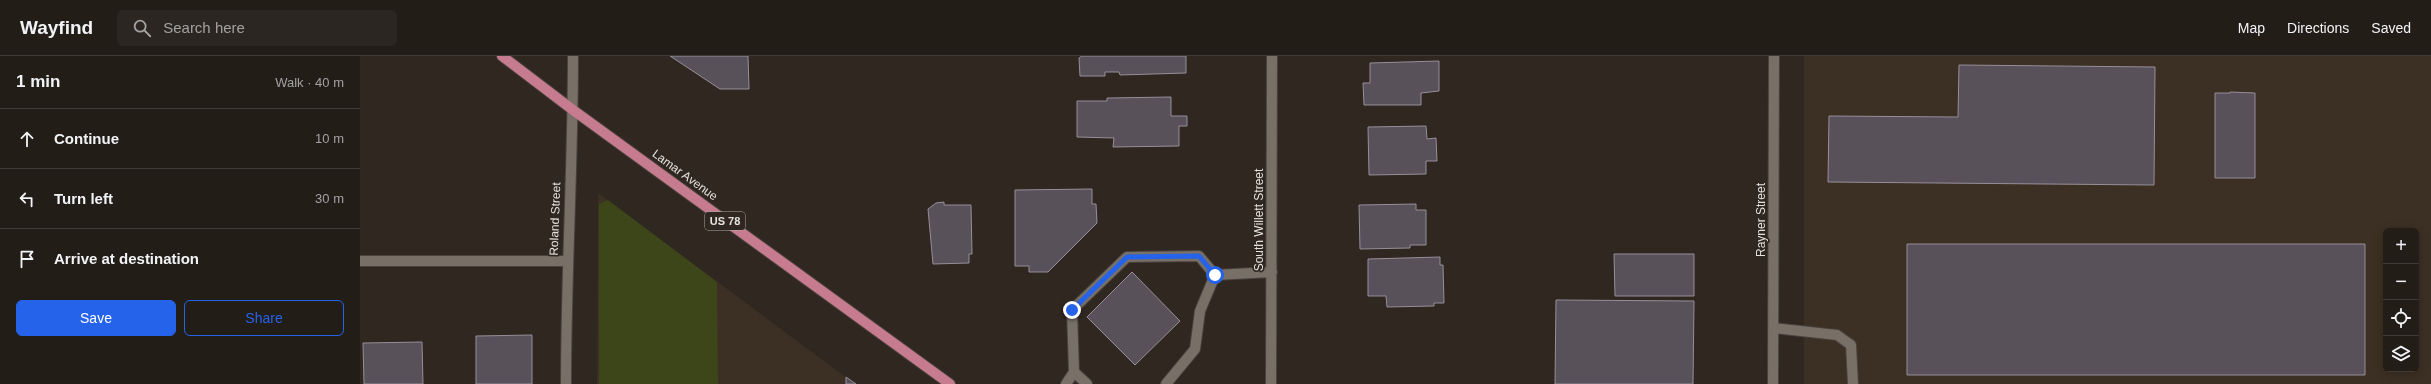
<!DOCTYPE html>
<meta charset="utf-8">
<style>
body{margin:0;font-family:Arial,sans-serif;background:#2b2621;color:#f1f3f6}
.controls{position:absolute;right:12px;bottom:12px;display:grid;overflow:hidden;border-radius:6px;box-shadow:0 2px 10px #0003}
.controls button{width:36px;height:36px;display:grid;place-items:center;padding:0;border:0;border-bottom:1px solid #403b37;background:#231d18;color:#f1f3f6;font:20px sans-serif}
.stop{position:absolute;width:12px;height:12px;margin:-9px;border:3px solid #2563eb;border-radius:50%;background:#fff}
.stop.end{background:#2563eb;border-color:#fff;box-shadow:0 1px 4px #0008}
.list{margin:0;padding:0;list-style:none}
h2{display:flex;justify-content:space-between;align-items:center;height:52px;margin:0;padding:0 16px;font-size:17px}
h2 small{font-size:13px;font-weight:400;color:#a3a2a2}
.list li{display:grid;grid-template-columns:26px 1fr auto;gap:12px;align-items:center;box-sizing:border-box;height:60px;padding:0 16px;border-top:1px solid #403b37}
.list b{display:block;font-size:15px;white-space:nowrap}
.list em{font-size:13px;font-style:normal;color:#a3a2a2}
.actions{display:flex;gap:8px;padding:12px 16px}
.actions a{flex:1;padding:9px 0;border:1px solid #2563eb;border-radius:6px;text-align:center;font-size:14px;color:#2563eb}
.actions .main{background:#2563eb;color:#fff}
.icon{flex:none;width:22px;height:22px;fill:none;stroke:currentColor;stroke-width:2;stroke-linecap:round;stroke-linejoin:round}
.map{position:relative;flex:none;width:2071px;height:328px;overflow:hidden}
header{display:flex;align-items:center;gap:24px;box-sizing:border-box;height:56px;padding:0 20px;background:#231d18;border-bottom:1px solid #403b37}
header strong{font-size:19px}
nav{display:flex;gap:22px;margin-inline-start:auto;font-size:14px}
.search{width:280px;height:36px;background:#2b2621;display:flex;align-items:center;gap:10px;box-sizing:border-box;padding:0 14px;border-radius:6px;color:#a3a2a2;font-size:15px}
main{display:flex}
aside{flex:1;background:#231d18}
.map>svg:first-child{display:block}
.built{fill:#3c2f23;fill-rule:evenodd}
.green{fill:#3c4618}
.building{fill:#58515a;stroke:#968f99}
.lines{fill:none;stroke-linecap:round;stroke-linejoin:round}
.minor-casing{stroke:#49423d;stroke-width:12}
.major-casing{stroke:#49423d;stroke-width:12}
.minor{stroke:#786f67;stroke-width:10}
.major{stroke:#c67c8e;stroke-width:10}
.route{stroke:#2563eb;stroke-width:5}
.labels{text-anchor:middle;stroke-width:3.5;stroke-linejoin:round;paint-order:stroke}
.shield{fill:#2f2720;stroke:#afa9a4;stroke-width:1}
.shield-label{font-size:11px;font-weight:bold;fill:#e6e1dd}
.street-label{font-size:12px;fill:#e6e1dd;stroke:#2f2720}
</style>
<header>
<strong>Wayfind</strong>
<div class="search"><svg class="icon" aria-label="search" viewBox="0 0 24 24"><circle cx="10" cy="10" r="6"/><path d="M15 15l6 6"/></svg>Search here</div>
<nav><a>Map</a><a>Directions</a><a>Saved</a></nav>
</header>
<main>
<aside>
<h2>1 min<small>Walk · 40 m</small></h2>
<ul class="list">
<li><svg class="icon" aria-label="ahead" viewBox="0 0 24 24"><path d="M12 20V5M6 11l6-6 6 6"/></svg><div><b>Continue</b></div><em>10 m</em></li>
<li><svg class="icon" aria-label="left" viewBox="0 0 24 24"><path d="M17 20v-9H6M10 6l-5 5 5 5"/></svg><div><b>Turn left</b></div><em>30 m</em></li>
<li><svg class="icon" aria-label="arrive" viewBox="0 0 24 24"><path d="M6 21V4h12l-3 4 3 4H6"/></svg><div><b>Arrive at destination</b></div></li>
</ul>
<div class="actions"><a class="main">Save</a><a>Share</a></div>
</aside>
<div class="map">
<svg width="2071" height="328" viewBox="0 0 2071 328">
<rect width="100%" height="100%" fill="#2f2720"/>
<path class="built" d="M1444 0H2071V328H1444ZM2026 175H2056V313H2026Z
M238 137 495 328H237Z"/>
<path class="green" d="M248 144 357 226 358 328H239V148Z"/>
<path class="building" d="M310 0H388L389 33H360Z
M722 0H826V17L760 19 759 16H745V20H720L719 2Z
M1079 5V35L1061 37V49H1004L1003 27H1010V7Z
M1599 9 1795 11 1794 129 1468 126 1469 60 1598 61Z
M1870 36 1895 37V122H1855V37H1870Z
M811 41V60H827V70H819V90L753 91 754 82 717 81V45H747V42Z
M1066 70 1067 83 1076 82 1077 105H1066V118L1009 119 1008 71Z
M732 133V148H736L737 167 688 216H669V210H655V134Z
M584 146V149H611L612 198H609V207L573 208 568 153 576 147Z
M1056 148V154H1066V189H1050V192L1000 193 999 149Z
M1547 188H2005V319H1547Z
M1254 198H1334V240H1255Z
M1080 201V209H1083L1084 247H1074V250L1027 251 1026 240H1008V203Z
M772 216 820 265 775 309 727 261Z
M1196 244 1334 245 1333 328H1195Z
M172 279V328H116V280Z
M62 286 63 328H4L3 287Z
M486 321 496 328H486Z"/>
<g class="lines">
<defs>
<path id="minor" d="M0 205H207
M1413 272 1477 279 1491 289 1493 328
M714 316 727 328
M206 328C206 219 213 109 213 0
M706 328 714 316 712 254 767 201 839 200 855 219 912 216
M806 328 835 293 840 255 855 219
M911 328 912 0
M1413 328 1414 0"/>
<path id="major" d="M142 0 213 54 590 328"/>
</defs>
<use href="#minor" class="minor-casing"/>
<use href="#major" class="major-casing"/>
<use href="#minor" class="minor"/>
<use href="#major" class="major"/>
</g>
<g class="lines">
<path class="route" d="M712 254 767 201 839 200 855 219"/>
</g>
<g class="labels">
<rect class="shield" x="345" y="156" width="40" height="18" rx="3"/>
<g class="shield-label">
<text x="365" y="169">US 78</text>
</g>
<g class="street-label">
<text transform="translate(325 119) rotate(36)" y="4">Lamar Avenue</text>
<text transform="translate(195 163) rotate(-88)" y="4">Roland Street</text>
<text transform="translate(899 164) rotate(-90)" y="4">South Willett Street</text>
<text transform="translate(1401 164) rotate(-90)" y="4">Rayner Street</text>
</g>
</g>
</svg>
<div class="controls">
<button>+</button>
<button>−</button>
<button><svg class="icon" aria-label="locate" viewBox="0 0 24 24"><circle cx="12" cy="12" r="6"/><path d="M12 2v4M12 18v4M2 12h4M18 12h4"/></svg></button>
<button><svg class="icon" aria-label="layers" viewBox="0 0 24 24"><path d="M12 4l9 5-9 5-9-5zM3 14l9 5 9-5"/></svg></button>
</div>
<div class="stop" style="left:855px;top:219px"></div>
<div class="stop end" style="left:712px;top:254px"></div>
</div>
</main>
